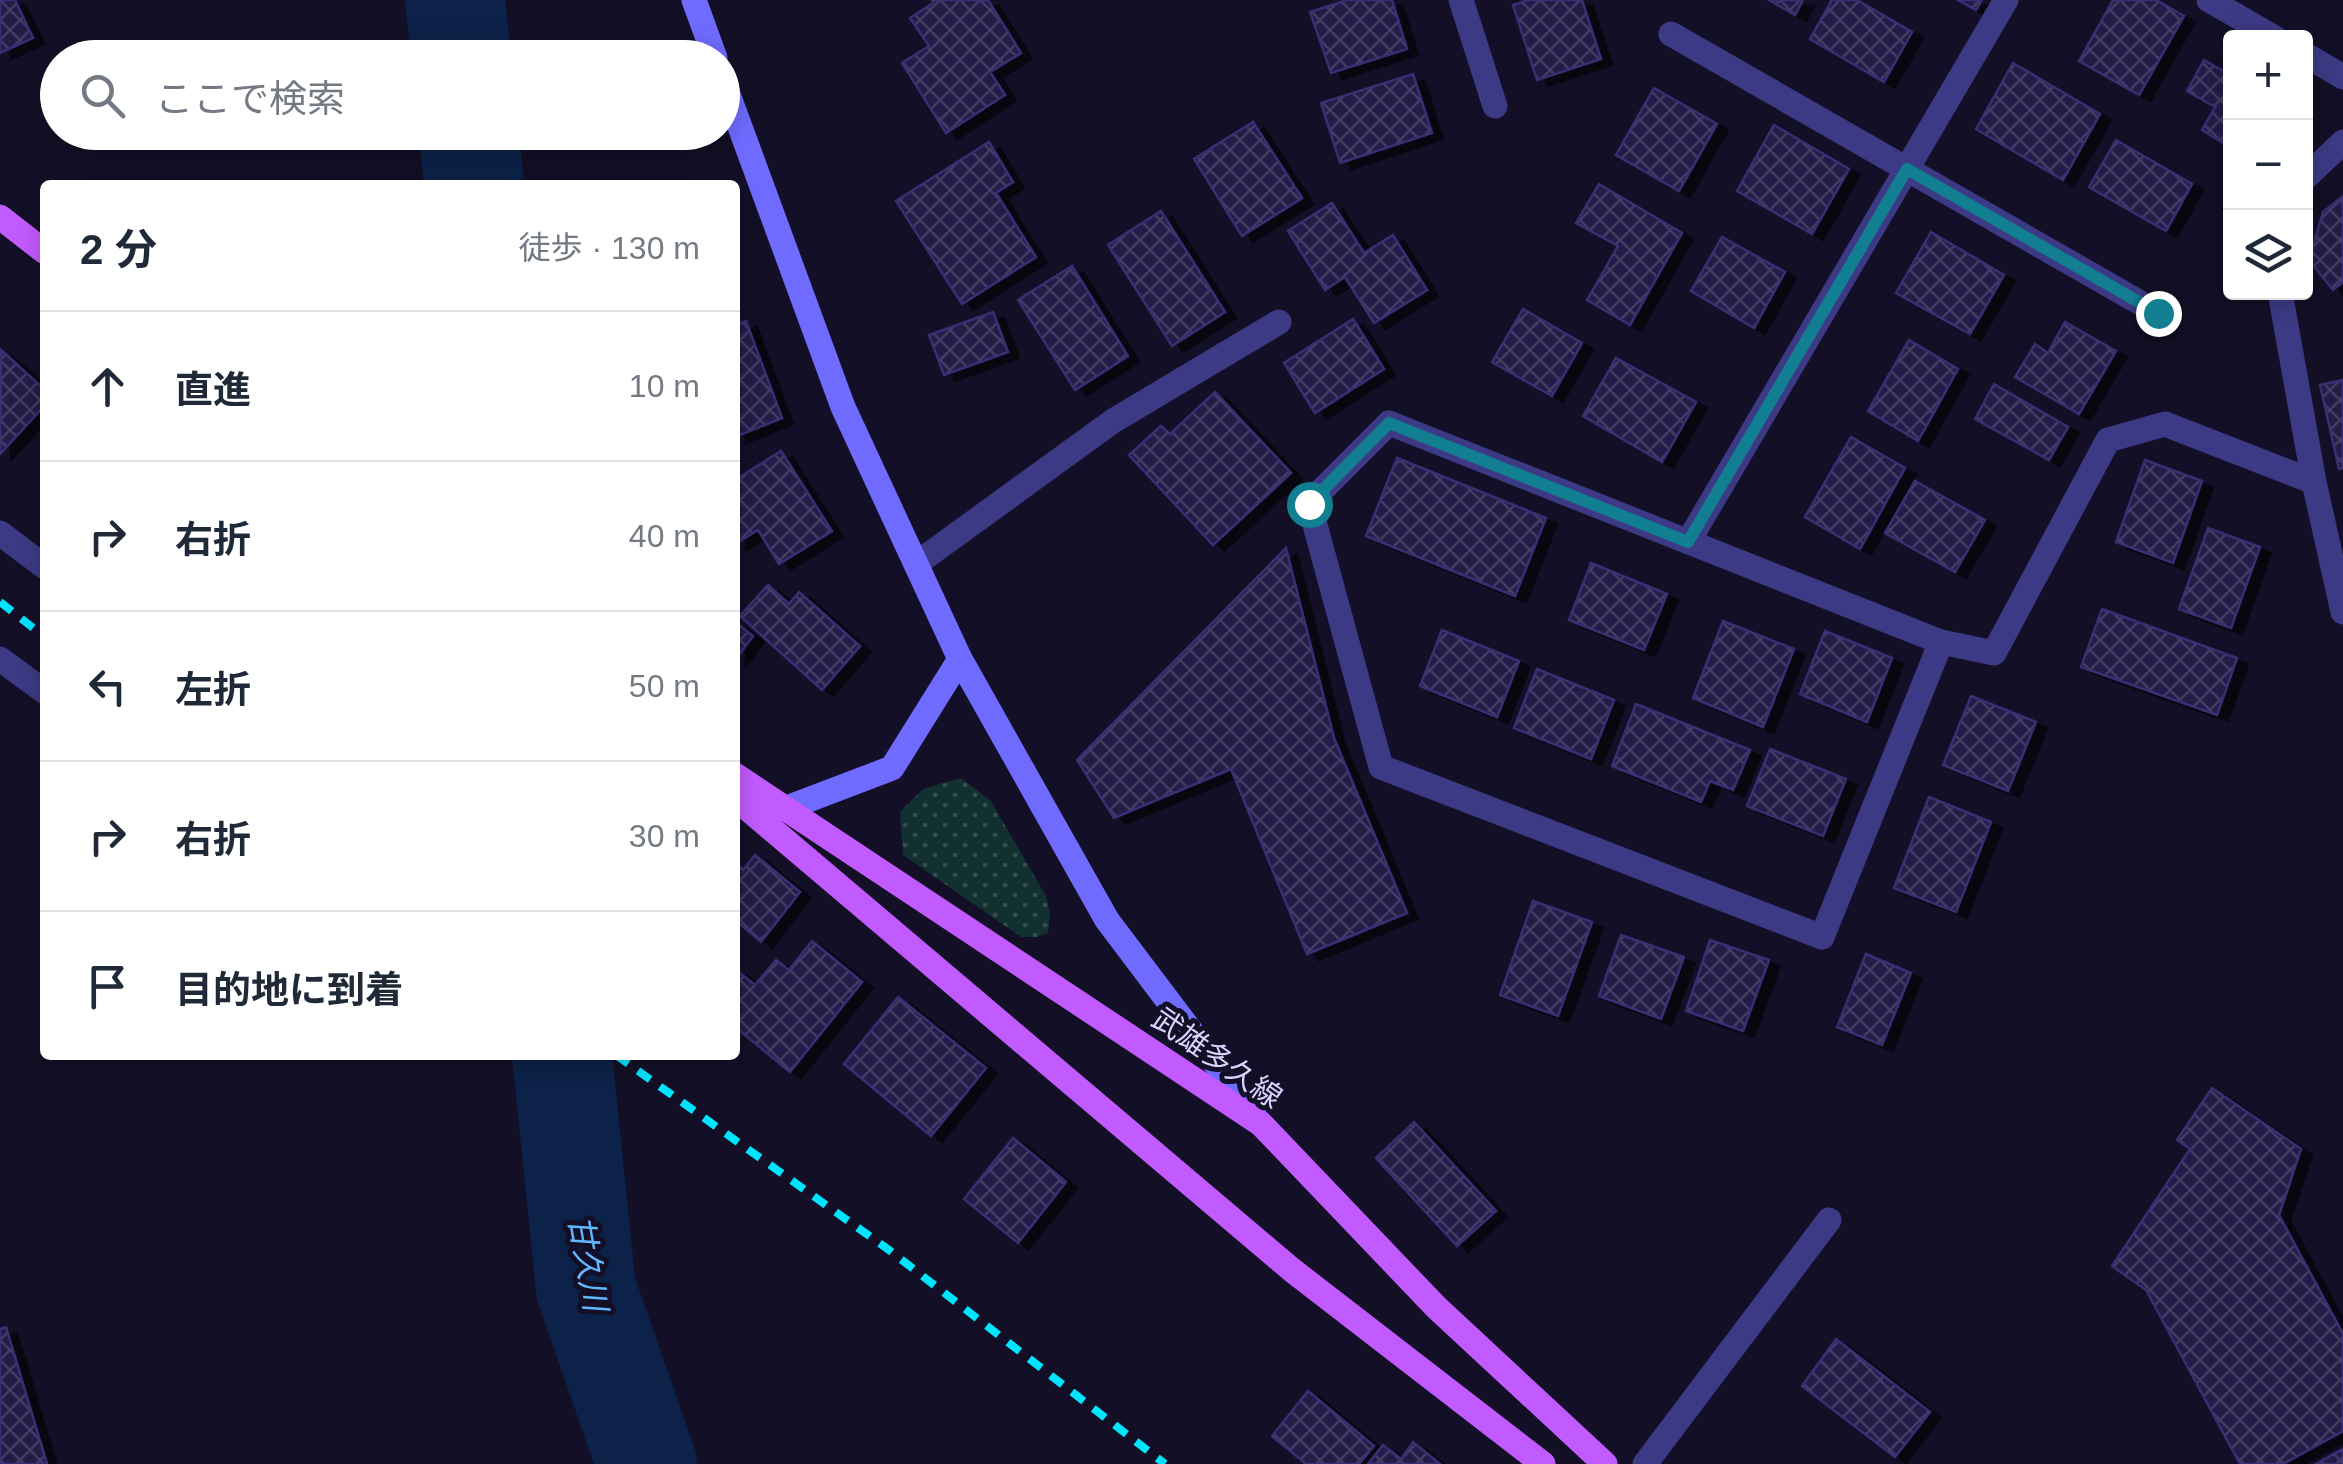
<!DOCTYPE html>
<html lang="ja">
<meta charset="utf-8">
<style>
body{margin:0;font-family:Helvetica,"Noto Sans JP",sans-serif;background:#f6f6f7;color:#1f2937}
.controls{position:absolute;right:30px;top:30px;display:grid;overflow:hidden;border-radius:10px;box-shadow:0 5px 25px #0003}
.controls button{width:90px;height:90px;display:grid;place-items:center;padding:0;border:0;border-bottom:2px solid #e0e1e3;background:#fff;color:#1f2937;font:50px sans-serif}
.stop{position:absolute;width:30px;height:30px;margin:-22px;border:8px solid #117e91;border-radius:50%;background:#fff}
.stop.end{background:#117e91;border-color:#fff;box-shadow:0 2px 10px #0008}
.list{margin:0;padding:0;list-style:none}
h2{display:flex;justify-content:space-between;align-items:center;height:130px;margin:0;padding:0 40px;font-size:42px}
h2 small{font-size:32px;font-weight:400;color:#747a83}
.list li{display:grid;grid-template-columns:65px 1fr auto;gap:30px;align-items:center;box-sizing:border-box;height:150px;padding:0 40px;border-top:2px solid #e0e1e3}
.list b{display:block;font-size:38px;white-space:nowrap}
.list em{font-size:32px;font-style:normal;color:#747a83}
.icon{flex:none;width:55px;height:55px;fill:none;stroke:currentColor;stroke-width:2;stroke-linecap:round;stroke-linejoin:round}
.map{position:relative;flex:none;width:2343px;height:1464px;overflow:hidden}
.search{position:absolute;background:#fff;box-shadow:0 5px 25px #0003;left:40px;top:40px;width:700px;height:110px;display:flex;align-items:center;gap:25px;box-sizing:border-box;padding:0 35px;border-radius:55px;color:#747a83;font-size:38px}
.panel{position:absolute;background:#fff;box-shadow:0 5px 25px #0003;left:40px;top:180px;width:700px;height:880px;border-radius:10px}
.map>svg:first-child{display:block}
.grass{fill:url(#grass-dots)}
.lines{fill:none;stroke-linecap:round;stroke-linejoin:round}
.river{stroke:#0c2248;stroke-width:100}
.building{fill:url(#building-cross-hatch);stroke:#3b2d73;stroke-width:2.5;filter:url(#shadow)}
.street{stroke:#3d3a85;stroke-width:25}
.secondary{stroke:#6f6bff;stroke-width:25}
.primary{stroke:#c25bff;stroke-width:25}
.rail{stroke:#00e5ff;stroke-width:8;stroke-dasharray:15 12;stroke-linecap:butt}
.route{stroke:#117e91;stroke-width:12}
.labels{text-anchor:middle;stroke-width:10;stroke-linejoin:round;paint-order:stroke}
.street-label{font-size:30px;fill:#d9d4ff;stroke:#130f26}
.water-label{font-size:32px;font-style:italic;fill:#62b6ff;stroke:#130f26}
</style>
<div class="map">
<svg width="2343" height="1464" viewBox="0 0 2343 1464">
<defs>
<pattern id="grass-dots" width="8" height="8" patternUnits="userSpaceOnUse" patternTransform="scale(2.5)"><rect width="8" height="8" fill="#12302f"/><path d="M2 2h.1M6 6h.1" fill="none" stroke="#344d4e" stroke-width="1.8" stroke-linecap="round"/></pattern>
<pattern id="building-cross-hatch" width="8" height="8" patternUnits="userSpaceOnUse" patternTransform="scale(2.5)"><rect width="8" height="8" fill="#241b47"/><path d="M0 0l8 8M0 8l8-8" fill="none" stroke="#433b63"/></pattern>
<filter id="shadow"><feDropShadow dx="11" dy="6" stdDeviation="0" flood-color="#0009"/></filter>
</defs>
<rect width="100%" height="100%" fill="#130f26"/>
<path class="grass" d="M961 778 991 801 1046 896 1050 913 1048 933 1037 937H1021L903 855 900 812 923 789Z"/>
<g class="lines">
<path class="river" d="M455 0 461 58
M469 132 474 185
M562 1055 586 1289 647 1464"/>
</g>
<path class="building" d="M0 0H15L33 38 0 53Z
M932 0H988L1021 53 990 72 1005 95 946 133 902 63 929 46 910 18 933 3Z
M1347 0H1392L1407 49 1331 73 1310 12Z
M1528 0H1582L1601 59 1537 80 1513 5Z
M1769 0H1803L1795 15Z
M1832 0H1857L1912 32 1884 82 1810 39Z
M1958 0H1982L1976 10Z
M2113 0H2156L2184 16 2139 95 2079 61Z
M627 48 631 58H604Z
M2204 60 2230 75V147L2202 130 2215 107 2187 91Z
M2013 63 2100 114 2063 180 1976 129Z
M1413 74 1432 133 1340 163 1321 103Z
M1654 88 1717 124 1679 191 1616 155Z
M1253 122 1302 198 1242 236 1194 159Z
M1774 125 1849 169 1812 234 1737 191Z
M515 132H541L518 141Z
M2116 140 2192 184 2166 231 2089 187Z
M989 142 1013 182 996 193 1036 257 962 304 896 201Z
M1599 184 1682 233 1630 325 1587 300 1618 246 1576 223Z
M2343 196V282L2333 290 2309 260 2323 212Z
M1332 203 1364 253 1393 235 1427 290 1374 323 1345 277 1325 290 1288 231Z
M1161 211 1225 312 1172 346 1108 245Z
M1931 232 2004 275 1970 334 1896 293Z
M1722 237 1785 272 1754 328 1691 291Z
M1072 266 1128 356 1075 390 1018 300Z
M1523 309 1582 343 1552 396 1492 362Z
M993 312 1008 352 944 375 929 335Z
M1353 319 1384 369 1315 413 1284 363Z
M746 321 782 418 735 437V325Z
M2065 322 2116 351 2079 414 2015 377 2035 344 2048 353Z
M1909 340 1958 369 1918 441 1868 411Z
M1 350 45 390V405L0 454Z
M1616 358 1696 402 1662 462 1583 416Z
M2343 380V468L2339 469 2320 385Z
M1994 384 2068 427 2049 460 1975 419Z
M1215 392 1291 473 1213 545 1129 455 1161 426 1170 434Z
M1851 437 1905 468 1860 549 1805 517Z
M781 451 832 531 779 564 758 530 735 544V480Z
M1397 458 1546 518 1515 596 1366 536Z
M2145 460 2202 481 2173 563 2116 542Z
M1915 481 1985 520 1955 572 1885 533Z
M2208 528 2260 547 2231 628 2179 609Z
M1286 548 1334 738 1407 913 1307 954 1231 769 1114 818 1077 760Z
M1591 563 1667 594 1644 650 1569 620Z
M768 585 789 604 799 592 860 646 822 690 740 616Z
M2102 609 2237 658 2217 715 2081 667Z
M1723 621 1794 649 1763 727 1693 698Z
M735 622 753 636 735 660Z
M1442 630 1519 661 1497 717 1420 686Z
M1825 631 1892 658 1867 722 1800 694Z
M1537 669 1614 700 1591 759 1514 728Z
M1971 696 2036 722 2008 791 1943 765Z
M1636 704 1750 750 1733 790 1710 781 1701 802 1612 766Z
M1770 749 1846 779 1823 836 1747 806Z
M1929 797 1991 822 1956 912 1894 888Z
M755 855 800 892 761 942 735 920V863L743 870Z
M1533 901 1592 922 1558 1016 1500 995Z
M1621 935 1684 957 1661 1019 1599 996Z
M1710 940 1769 960 1743 1031 1686 1011Z
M812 941 862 982 790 1072 735 1027V969L755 985 776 960 789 970Z
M1866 954 1911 973 1882 1045 1837 1027Z
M898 997 986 1068 931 1136 844 1064Z
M2212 1088 2301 1149 2279 1215 2343 1334V1431L2283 1464H2240L2146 1290 2112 1266 2190 1149 2177 1140Z
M1414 1122 1496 1211 1457 1246 1376 1158Z
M1013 1138 1066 1182 1018 1243 964 1199Z
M6 1327 47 1464H0V1329Z
M1836 1339 1930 1412 1895 1457 1802 1386Z
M1308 1391 1374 1446 1359 1464H1306L1272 1436Z
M1413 1442 1440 1464H1368L1383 1445 1401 1459Z
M2343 1449V1464H2316Z"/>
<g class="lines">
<path class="street" d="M1461 0 1495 106
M2209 0 2275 38
M1671 34 2158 313
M2306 55 2343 77
M2306 177 2343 142
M2280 292 2314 482 2343 612
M0 533 45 567
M1688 542 2006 0
M916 564 1113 421 1279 322
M1941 642 1822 937 1381 767 1309 503 1389 423 1941 642 1994 653 2108 440 2165 424 2314 482
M0 659 45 692
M1645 1464 1829 1220"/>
<path class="secondary" d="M694 0 715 58
M722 78 843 407 960 659 1107 920 1258 1120
M787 808 892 768 960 659"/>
<path class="primary" d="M0 217 45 252
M735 775 1261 1124 1436 1307 1605 1464
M735 798 1292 1270 1543 1464"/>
<path class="rail" d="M0 602 45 637
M616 1055 889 1250 1165 1464"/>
</g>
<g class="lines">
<path class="route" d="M1309 504 1389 423 1688 542 1907 169 2158 313"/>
</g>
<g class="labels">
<g class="street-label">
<text transform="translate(1217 1058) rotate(35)" y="10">武雄多久線</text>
</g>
<g class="water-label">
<text transform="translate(588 1263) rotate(80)" y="11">甘久川</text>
</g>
</g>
</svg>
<div class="controls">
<button>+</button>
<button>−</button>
<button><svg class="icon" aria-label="layers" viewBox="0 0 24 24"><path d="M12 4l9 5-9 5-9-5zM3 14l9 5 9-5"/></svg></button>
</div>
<div class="stop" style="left:1309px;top:504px"></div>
<div class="stop end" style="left:2158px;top:313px"></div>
<div class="search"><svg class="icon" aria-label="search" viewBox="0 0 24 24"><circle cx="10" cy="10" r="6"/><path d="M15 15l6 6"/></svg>ここで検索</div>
<section class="panel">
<h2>2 分<small>徒歩 · 130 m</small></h2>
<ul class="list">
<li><svg class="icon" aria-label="ahead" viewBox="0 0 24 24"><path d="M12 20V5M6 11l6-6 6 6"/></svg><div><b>直進</b></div><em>10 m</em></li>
<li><svg class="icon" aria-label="right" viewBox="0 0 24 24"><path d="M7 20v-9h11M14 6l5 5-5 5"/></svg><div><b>右折</b></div><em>40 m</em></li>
<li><svg class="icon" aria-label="left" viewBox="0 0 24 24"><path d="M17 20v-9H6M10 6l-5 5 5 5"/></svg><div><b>左折</b></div><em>50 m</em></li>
<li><svg class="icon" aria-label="right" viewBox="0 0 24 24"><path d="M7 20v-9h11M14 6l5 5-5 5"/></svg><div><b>右折</b></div><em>30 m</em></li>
<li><svg class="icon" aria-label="arrive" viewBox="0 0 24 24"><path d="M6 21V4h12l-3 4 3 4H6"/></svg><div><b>目的地に到着</b></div></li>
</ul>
</section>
</div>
